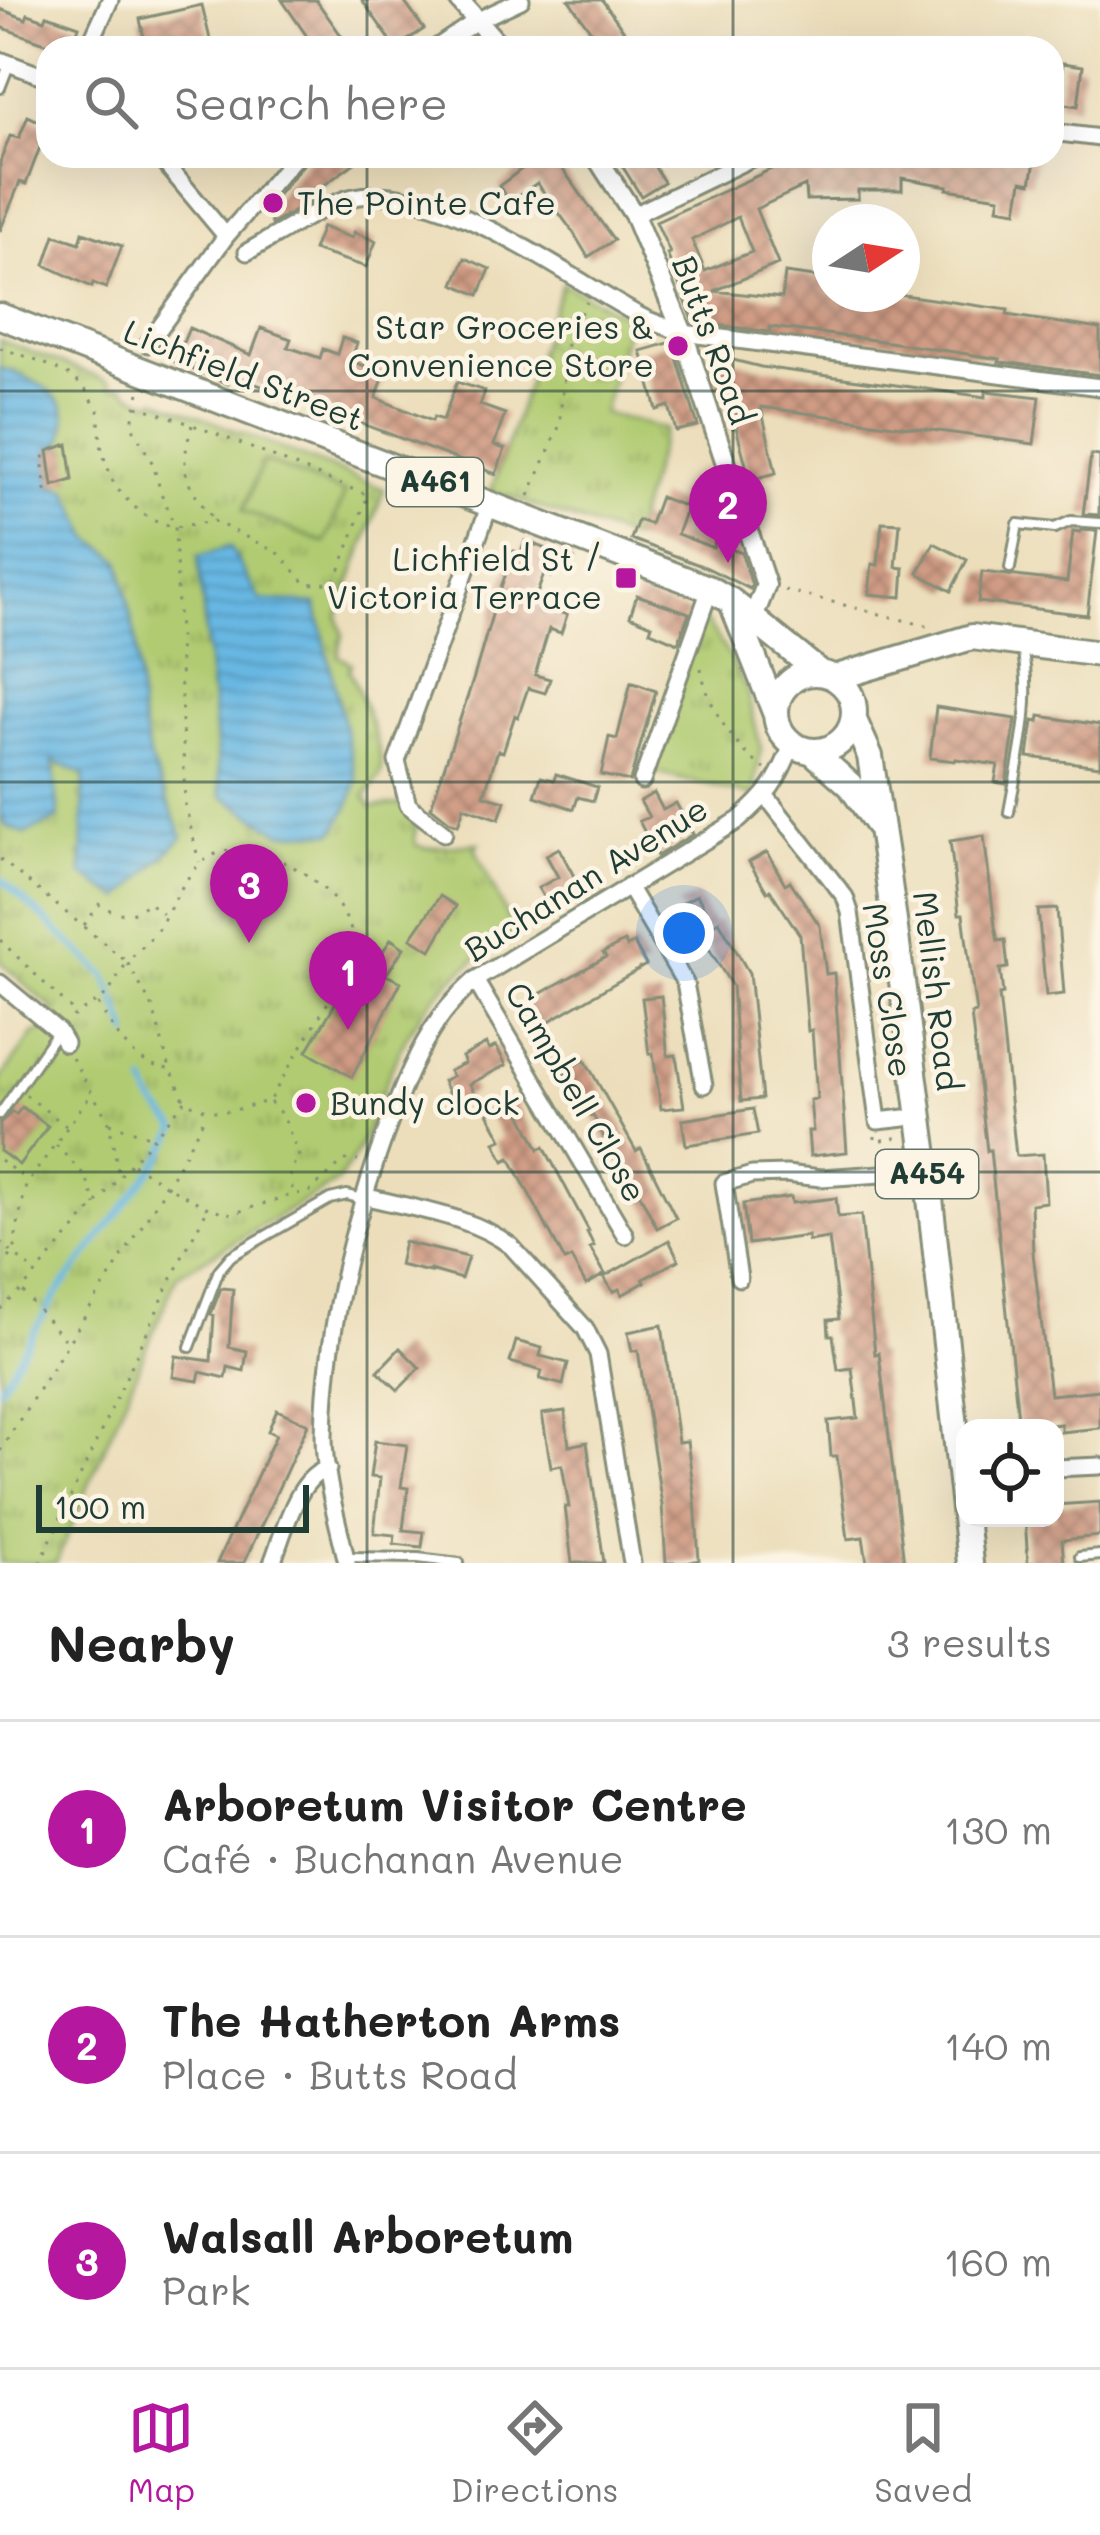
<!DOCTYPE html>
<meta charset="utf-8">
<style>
body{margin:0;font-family:Mali,sans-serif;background:#f6f6f6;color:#222}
.controls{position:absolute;right:36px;bottom:36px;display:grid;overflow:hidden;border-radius:24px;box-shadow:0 12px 48px #0002}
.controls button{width:108px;height:108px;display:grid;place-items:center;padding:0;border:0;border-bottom:3px solid #e0e0e0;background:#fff;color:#222;font:60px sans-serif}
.compass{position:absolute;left:812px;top:204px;width:108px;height:108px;border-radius:50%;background:#fff;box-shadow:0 12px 48px #0002;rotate:78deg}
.scale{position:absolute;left:36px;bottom:30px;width:273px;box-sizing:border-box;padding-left:12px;border:6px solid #1f3d34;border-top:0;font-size:33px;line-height:42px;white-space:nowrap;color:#1f3d34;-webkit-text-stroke:9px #fcf5e5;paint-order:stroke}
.you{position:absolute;left:684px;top:933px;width:42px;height:42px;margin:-30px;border:9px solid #fff;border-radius:50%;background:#1a73e8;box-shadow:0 0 0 18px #1a73e833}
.badge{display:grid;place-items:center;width:78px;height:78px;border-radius:50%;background:#b5179e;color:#fff;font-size:39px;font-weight:700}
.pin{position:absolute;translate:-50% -99px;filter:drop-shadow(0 3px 6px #0008)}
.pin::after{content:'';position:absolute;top:63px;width:42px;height:36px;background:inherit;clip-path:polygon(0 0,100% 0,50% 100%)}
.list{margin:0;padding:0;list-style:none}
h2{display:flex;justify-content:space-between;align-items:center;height:156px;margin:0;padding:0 48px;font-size:51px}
h2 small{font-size:39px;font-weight:400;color:#767676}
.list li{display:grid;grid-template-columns:78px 1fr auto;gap:36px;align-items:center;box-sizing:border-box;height:216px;padding:0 48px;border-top:3px solid #e0e0e0}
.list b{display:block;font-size:45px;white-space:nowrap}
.list p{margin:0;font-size:39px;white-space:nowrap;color:#767676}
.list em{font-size:39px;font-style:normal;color:#767676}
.icon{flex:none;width:66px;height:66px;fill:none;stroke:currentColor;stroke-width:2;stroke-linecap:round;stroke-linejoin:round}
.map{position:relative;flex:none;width:1100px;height:1563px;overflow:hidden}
.search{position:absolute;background:#fff;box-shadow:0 12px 48px #0002;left:36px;right:36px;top:36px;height:132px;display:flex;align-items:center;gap:30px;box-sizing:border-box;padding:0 42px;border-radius:36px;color:#767676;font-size:45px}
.sheet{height:804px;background:#fff}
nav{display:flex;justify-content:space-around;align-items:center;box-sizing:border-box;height:168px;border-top:3px solid #e0e0e0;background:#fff;font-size:33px;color:#767676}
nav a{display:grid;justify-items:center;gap:6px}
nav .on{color:#b5179e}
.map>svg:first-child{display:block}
.park{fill:url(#park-tufts);stroke:#688452;stroke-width:3}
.garden{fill:#b0cb71;stroke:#688452;stroke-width:3}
.water{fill:url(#water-rules);stroke:#447a8c;stroke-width:3}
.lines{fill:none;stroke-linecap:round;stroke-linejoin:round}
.stream{stroke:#68b7e3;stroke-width:6}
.building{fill:url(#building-cross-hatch);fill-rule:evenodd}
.service-casing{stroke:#868e78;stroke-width:14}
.minor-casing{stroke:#868e78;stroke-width:21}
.tertiary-casing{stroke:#868e78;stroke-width:24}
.primary-casing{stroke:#868e78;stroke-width:30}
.trunk-casing{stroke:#868e78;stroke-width:30}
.path{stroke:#868e78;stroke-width:3;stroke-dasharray:3 9;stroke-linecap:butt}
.service{stroke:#fff;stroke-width:8}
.minor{stroke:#fff;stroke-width:15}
.tertiary{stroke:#fff;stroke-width:18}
.primary{stroke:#fff;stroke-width:24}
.trunk{stroke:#fff;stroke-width:24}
.grid{fill:none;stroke:#1f3d34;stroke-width:3;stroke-opacity:0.55}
.poi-dot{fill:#b5179e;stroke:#fcf5e5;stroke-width:4.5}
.labels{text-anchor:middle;stroke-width:9;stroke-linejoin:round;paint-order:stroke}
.shield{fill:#fcf5e5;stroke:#617469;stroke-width:3}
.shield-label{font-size:30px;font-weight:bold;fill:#1f3d34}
.poi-label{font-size:33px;fill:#1f3d34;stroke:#fcf5e5;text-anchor:start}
.street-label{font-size:33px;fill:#1f3d34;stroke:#fcf5e5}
</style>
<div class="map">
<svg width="1100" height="1563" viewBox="0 0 1100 1563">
<defs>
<pattern id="park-tufts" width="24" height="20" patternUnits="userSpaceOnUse" patternTransform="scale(3)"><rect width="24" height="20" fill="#b0cb71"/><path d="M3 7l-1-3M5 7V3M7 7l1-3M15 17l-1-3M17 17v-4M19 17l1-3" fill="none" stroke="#8fa65e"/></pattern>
<pattern id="water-rules" width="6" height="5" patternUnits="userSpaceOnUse" patternTransform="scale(3)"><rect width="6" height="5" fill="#68b7e3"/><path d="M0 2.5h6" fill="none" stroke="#5596b9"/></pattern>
<pattern id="building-cross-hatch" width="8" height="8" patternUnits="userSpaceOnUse" patternTransform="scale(3)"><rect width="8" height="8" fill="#d09b84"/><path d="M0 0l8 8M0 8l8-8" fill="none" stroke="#a8806d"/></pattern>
</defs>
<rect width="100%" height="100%" fill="#fcf5e5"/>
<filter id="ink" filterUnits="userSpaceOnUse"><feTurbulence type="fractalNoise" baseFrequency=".00833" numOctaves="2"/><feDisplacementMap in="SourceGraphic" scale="24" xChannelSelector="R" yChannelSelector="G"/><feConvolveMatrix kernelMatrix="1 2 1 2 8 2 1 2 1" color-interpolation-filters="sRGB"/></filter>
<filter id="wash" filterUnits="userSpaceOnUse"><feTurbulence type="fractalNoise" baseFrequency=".004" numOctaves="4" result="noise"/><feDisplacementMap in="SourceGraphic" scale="48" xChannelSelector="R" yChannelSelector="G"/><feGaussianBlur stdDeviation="2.7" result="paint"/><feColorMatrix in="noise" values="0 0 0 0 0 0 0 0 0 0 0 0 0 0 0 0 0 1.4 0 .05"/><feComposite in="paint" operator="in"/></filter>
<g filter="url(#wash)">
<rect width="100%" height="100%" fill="#ecdebb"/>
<path class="park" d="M562 283 629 318 603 413 665 429 631 539 491 491Z
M0 340 111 382V387L115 389 120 386 127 389 129 393 150 402 156 399 384 489 338 617 343 635 338 656 351 663 349 670C357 686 387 758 381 773 379 779 370 790 365 797L372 807 403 804 418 822 414 837 416 845 425 848 479 843 475 848 514 932C458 971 422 998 394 1062 377 1103 365 1147 337 1182L177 1275 56 1563H0V1080L34 1033 47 1030 55 1019 54 1010 0 962Z
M701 614 731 659 746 689 761 748 753 796 651 772Z"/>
<path class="garden" d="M263 461 345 493 325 543 243 511Z"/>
<path class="water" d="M0 368C21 374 59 389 65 413 67 421 63 434 62 443L48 451 53 485 68 490 90 538 120 560 136 641 141 716 150 760 183 837 121 899 82 875 84 775 53 761 59 818 25 834 6 826 0 813Z
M230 547 260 600 316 604 357 781 349 806 334 832 281 833 221 795 198 556Z"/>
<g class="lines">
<path class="stream" d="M0 878 106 976 129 1034
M0 1388 56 1295 162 1157 177 1128 152 1101 145 1083"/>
</g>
<g id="blocks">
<path class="building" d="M282 0H316L350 48H315Z
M362 0H403L424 29 396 48Z
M569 0H602L636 48H603Z
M202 5 212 48H146L140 19Z
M0 9 26 19 28 14 45 20 47 15 79 26 72 48H59L0 27Z
M1063 63 1083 66 1078 106 1058 103Z
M28 116 48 126V145L42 142 26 184 20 182 0 231V162L10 136 19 138Z
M316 156H364L316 191 319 197 272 224 266 209 307 160Z
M527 156H553L614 240 588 257 573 232 537 183 510 202 499 186 531 162Z
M616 156H648L664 182 641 196Z
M800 156H1036L1031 183 1022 181 1017 211 998 208 1000 197 947 189 948 186 902 178V190H858V199L806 200 805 186 756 209 778 264 714 291 782 298 785 273 830 279V294H897L1008 310 1007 315 1100 329V375L1010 363 999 362 1000 359 882 341 770 327V332L694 322 667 254 670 253 656 222ZM738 217 752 252 705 271 692 240Z
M322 227 352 238 354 232 376 241 366 267 313 250Z
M83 232 122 246 106 288 93 283 92 287 45 265 55 235 80 243Z
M465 258 490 269 479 295 454 284Z
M189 328 251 355 261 328 291 339 288 347 320 358 323 349 337 354 342 338 357 343 351 361 385 373 376 398 432 421 434 417 443 420 457 382 485 391 480 405 505 414 494 445 505 449 496 474 232 375 228 384 175 362Z
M672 342 698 426 676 431 669 406 657 410 641 351Z
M717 356 761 367 986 397V391L1040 397 1034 444 761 407 776 473 750 480 736 427 733 428 710 363Z
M68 444 73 480 53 486 48 451Z
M1091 455 1100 456 1099 515 1083 514Z
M660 497 687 507 677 534 713 548 717 533 732 535 729 549 741 552 752 585 750 589 707 568 631 539 638 520 650 524Z
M882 522 900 523 896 567 904 568 902 597 869 594 872 564 878 565Z
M1081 530 1097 531 1087 615 978 602 982 572 1067 582 1073 531 1080 532Z
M525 541 574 559 569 575 554 569 551 577 544 574 534 602 567 615 561 633 549 629 535 675 550 679 545 693 528 688 518 717 515 715 503 752 498 750 484 795 505 801 499 819 464 807 458 825 450 822 431 807 474 677 496 601 514 551 521 553Z
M934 543 967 560 951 591 918 573Z
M637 595 689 613 678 643 650 631 652 625 630 616Z
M631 682 656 691 630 781 601 775 609 737 617 739Z
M936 707 1016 719 1006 784 995 782 998 765 956 759 955 761 930 758Z
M1040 716 1100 725V766L1028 757 1033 721 1039 722Z
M556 774 597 787 593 801 578 797 574 809 535 796 541 777 554 780Z
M654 793 663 810 676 803 693 834 657 856 639 821 649 817 640 801Z
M984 836 995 926 998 941 1005 940 1008 968 1000 969 1003 994 999 995 1016 1156 1043 1154 1046 1202 1031 1204 1033 1253 1050 1395 1100 1390V1428L1061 1432V1424L1019 1428 990 1150 987 1151 971 1014 976 1013 963 914H959L950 841Z
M559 848 578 884 546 901 538 888 558 877 546 855Z
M767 852 785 884 790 881 820 926 826 974 834 973 847 1152 810 1156 808 1131H813L810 1100 817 1099 812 1030 808 1031 800 935 770 890 767 892 749 862Z
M697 895 713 924 719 921 749 973 762 1099 741 1101 732 986 696 928 692 930 678 905Z
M440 896 456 906 431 950 411 938Z
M1057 909 1064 994 1046 996 1038 910Z
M391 939 404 948 386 975 401 982 352 1077 307 1051 351 977 377 961Z
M624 942 627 947 634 943 646 965 539 1027 526 1005 539 998 538 995 606 957 603 953Z
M661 996 668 1056 676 1055 684 1107 661 1109 653 1053 649 1054 642 998Z
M486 1044 489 1050 496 1046 506 1065 470 1084 474 1092 453 1103 443 1081 452 1076 449 1071 465 1063 462 1057Z
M585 1060 636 1151 641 1148 676 1218 657 1228 620 1155 614 1158 593 1115 591 1116 564 1072Z
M514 1099 539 1149 544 1147 589 1231 587 1232 594 1246 590 1248 605 1274 586 1285 571 1258 565 1261 510 1158 504 1161 495 1142 502 1139 488 1113Z
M22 1107 48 1126 19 1165 0 1151V1123L12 1112 16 1115Z
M753 1109 758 1134 686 1145 682 1120Z
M791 1197 792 1203 836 1198 838 1217 861 1215 875 1354 879 1353 904 1563H867L863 1537 848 1539 837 1456H831L828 1421 858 1418 852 1368 838 1370 833 1335H829L828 1320 839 1319 829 1238 808 1241V1236L748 1244 743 1204Z
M669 1240 679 1260 643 1279 645 1282 622 1295 619 1289 613 1292 604 1277Z
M404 1242 468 1257 461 1279 430 1270V1272L399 1265Z
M221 1288 233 1289 229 1347 247 1351 244 1371 228 1367 226 1378 200 1372 198 1381 173 1377 176 1356 211 1361 214 1315 211 1314Z
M662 1325 678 1442 687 1441 695 1500 699 1560 687 1563H666L662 1505 638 1350 632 1351 628 1332Z
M516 1341 542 1348 540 1356 568 1363 563 1385 540 1379 542 1371 510 1362Z
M400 1348 420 1368 398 1390 378 1371Z
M277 1410 308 1424 244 1563H217L276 1435 268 1431Z
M565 1411 569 1446 587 1442 604 1563H572L565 1507H569L562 1465 551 1467 542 1414Z
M375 1441 407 1445 401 1487 408 1488 403 1530 424 1532 422 1547 394 1544 395 1535 374 1533 380 1478 370 1477Z
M1100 1502V1536L1062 1540 1064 1563H1028L1025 1518H1055V1505Z"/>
</g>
</g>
<g filter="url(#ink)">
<use href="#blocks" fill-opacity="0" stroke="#868e78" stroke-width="3"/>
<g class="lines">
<defs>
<path id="service" d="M0 88 9 65
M1010 568 1018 524 1055 528 1071 521 1100 523
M1009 812C1018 760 1034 702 1022 649
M0 1114 57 1032
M190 1347 219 1270 231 1256 330 1199 347 1195 362 1199
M347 1557 418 1558 459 1563
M1080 1557 1100 1555"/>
<path id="minor" d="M88 48 110 0
M436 48 476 21 521 0
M0 60 48 78
M1052 132 1100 138
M159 156 226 236
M634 215 756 156
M247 252C273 238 329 201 354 197 439 180 566 276 640 316 653 323 669 327 683 333L1100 387
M148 344 226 236 296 156
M642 781 710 589
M766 796 845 897 850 912 878 1121 905 1118
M444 833 408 805 397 761 490 504
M628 886 685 983 704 1085
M475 980 625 1235
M0 983 58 1031 65 1043
M364 1196C412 1209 471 1215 511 1246L585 1328 598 1354 632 1563
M739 1278 724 1183 752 1175 786 1174 821 1178 927 1171
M1055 1468 1100 1466
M272 1563C283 1536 297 1475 328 1469
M347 1563C338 1522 324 1478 324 1436 326 1329 353 1220 390 1121 403 1086 417 1051 438 1021 448 1005 462 993 475 980L739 820C768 795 778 781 792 745"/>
<path id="tertiary" d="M459 0 501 48
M596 156 634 215 683 333 766 585 752 621"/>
<path id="primary" d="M854 720 870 756 887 868 927 1171 970 1563
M813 752 850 785 877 824"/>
<path id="trunk" d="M0 316 710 589 731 601 820 673
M734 608 775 712
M776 712a39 39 0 1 1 78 0a39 39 0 1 1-78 0Z
M834 678 972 637 1100 654"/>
</defs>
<use href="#service" class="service-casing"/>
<use href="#minor" class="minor-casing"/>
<use href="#tertiary" class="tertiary-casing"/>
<use href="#primary" class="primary-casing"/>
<use href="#trunk" class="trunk-casing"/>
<path class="path" d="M0 348 37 360 71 376 85 389 98 410 102 452 115 487 132 505 151 520 175 527 214 521 280 554 306 584 332 583 341 567 368 495C290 466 216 430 137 406
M139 393 133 418 134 430 153 464 161 493 175 527 185 804 199 862
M192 425C179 473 183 480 213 519
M46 492 42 457H47
M529 496 559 427 568 334 587 302
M785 590 927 626
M701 668C707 705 733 747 765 769
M237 849C290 853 357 899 355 957L269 1101C232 1110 221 1119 185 1101L167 1060 153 1008 127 962C137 951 151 940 159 927 182 892 190 853 237 849Z
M0 859 127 962 107 995 72 1017
M84 925 100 904C117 916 133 918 148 902L165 916
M0 940 76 1014
M98 1004C117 1034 132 1066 171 1069
M72 1058 109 1122 119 1176
M26 1095 66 1126
M270 1102 283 1116 300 1159C287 1167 289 1181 294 1193
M110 1123 152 1137
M875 1136V1141L902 1137
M56 1145 86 1177 96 1205
M0 1160 27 1180
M133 1164 167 1186 208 1208 232 1214 294 1194 308 1193 343 1162 348 1159 358 1161
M0 1242 35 1272
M0 1266 15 1252V1240L26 1185 91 1094
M23 1292 64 1339
M0 1309 21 1291 185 1101
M0 1451 167 1186 206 1115
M40 1563 180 1261 208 1208"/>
<use href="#service" class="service"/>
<use href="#minor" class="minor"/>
<use href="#tertiary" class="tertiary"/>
<use href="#primary" class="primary"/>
<use href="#trunk" class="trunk"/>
</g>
</g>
<path class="grid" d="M367 0V48M733 0V48M367 156V1563M733 156V1563M0 391H1100M0 782H1100M0 1172H1100"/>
<g class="poi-dot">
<circle cx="273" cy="203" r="12"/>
<circle cx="678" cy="346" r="12"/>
<rect x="614" y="566" width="24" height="24" rx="6"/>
<circle cx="306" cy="1103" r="12"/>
</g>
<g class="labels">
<g class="shield">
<rect x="387" y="458" width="96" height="48" rx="9"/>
<rect x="876" y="1150" width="102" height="48" rx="9"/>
</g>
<g class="shield-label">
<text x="435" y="492">A461</text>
<text x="927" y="1184">A454</text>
</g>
<g class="poi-label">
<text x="297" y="215">The Pointe Cafe</text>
<text x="654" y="339" text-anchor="end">Star Groceries &amp;<tspan x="654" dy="38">Convenience Store</tspan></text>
<text x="602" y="571" text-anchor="end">Lichfield St /<tspan x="602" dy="38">Victoria Terrace</tspan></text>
<text x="330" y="1115">Bundy clock</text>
</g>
<g class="street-label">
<text transform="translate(713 340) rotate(70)" y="12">Butts Road</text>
<text transform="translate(244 375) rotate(21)" y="12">Lichfield Street</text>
<text transform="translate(586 879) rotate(-32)" y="12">Buchanan Avenue</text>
<text transform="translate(888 990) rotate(81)" y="12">Moss Close</text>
<text transform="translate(937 991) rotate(83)" y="12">Mellish Road</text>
<text transform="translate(576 1092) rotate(60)" y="12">Campbell Close</text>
</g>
</g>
</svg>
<div class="controls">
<button><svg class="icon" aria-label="locate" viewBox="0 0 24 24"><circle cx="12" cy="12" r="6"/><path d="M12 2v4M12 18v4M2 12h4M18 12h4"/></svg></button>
</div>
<svg class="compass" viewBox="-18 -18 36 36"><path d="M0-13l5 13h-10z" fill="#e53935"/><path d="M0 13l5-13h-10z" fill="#767676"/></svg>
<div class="scale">100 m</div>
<div class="you"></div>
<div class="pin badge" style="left:348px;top:1030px">1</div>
<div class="pin badge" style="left:728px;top:563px">2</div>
<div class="pin badge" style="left:249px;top:943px">3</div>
<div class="search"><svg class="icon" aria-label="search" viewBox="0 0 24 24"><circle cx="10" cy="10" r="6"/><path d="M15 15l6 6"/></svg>Search here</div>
</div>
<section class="sheet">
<h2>Nearby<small>3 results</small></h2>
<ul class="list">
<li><span class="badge">1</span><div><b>Arboretum Visitor Centre</b><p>Café · Buchanan Avenue</p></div><em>130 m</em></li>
<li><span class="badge">2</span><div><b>The Hatherton Arms</b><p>Place · Butts Road</p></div><em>140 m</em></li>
<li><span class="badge">3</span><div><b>Walsall Arboretum</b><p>Park</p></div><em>160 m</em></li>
</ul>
</section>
<nav>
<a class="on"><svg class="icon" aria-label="map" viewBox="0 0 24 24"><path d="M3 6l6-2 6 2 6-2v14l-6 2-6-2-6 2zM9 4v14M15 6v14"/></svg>Map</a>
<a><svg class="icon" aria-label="directions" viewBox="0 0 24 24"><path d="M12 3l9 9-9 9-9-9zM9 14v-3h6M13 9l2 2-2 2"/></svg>Directions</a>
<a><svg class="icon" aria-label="saved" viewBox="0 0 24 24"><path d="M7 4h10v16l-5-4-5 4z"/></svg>Saved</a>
</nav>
